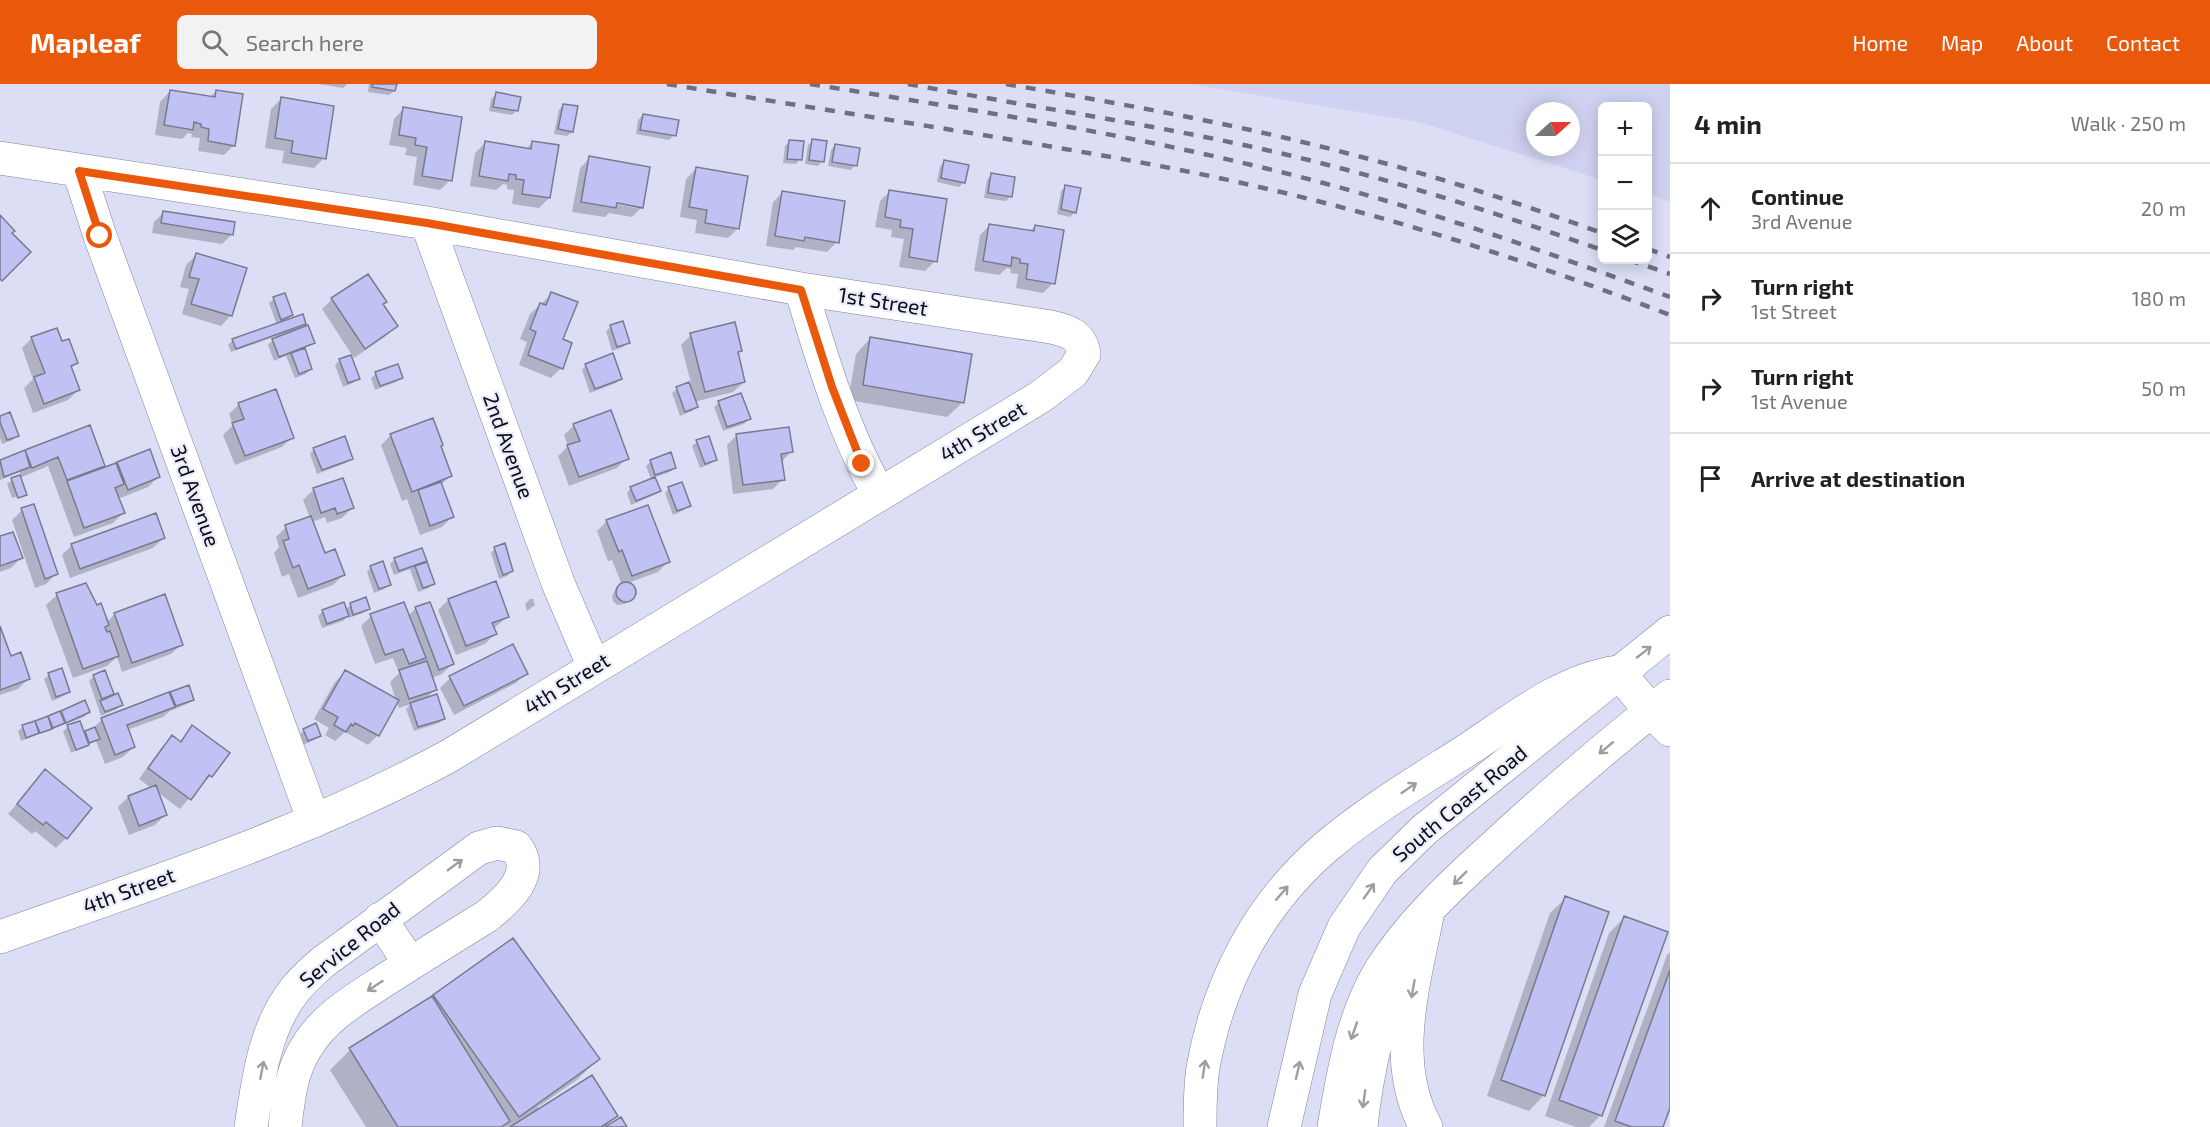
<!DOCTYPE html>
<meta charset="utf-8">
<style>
body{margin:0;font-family:"Exo 2",sans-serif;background:#f2f2f2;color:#222}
.controls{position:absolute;right:18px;top:18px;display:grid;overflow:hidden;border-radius:9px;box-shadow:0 3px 15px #0003}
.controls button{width:54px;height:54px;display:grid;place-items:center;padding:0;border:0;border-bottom:2px solid #e0e0e0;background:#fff;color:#222;font:30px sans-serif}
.compass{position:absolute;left:1526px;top:18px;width:54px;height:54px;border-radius:50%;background:#fff;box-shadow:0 3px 15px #0003;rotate:69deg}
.stop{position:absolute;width:18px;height:18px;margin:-14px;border:4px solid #ea580c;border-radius:50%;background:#fff}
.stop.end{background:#ea580c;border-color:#fff;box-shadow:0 2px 6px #0008}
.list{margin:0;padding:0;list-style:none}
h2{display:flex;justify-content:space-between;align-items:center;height:78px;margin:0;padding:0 24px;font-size:26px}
h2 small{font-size:20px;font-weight:400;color:#767676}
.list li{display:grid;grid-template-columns:39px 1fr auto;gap:18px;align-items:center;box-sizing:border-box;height:90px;padding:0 24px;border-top:2px solid #e0e0e0}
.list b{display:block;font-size:22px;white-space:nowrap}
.list p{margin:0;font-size:20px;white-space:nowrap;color:#767676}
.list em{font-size:20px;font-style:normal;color:#767676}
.icon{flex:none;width:33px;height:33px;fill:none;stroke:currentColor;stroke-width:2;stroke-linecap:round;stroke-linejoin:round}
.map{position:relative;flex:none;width:1670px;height:1043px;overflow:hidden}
header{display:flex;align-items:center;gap:36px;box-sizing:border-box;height:84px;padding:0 30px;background:#ea580c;color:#fff}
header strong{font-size:28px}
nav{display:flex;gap:33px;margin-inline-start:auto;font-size:21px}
.search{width:420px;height:54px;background:#f2f2f2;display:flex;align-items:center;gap:15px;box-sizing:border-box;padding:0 21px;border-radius:9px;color:#767676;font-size:22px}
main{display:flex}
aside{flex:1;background:#fff}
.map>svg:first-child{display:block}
.built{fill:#cfd1f0;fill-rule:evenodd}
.shadow{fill:#0003;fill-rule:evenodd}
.building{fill:#c1c2f4;stroke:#797a90;stroke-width:1.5}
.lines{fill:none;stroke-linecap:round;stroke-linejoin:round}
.minor-casing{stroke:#82839a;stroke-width:34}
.major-casing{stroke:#82839a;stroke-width:34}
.highway-casing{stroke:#82839a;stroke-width:34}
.minor{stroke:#fff;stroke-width:33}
.major{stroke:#fff;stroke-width:33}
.highway{stroke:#fff;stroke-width:33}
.rail{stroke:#6f707f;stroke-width:4.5;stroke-dasharray:10 10;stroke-linecap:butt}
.oneway{stroke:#9e9ea1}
.route{stroke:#ea580c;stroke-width:8}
.labels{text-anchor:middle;stroke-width:4.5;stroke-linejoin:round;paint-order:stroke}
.street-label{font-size:21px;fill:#0c0c14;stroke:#ebecfb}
</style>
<header>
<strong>Mapleaf</strong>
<div class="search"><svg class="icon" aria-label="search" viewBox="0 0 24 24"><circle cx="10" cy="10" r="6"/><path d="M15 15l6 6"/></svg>Search here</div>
<nav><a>Home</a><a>Map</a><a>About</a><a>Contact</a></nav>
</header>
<main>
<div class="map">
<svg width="1670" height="1043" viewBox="0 0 1670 1043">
<rect width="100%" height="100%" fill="#dcdef6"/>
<path class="built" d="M1191 0H1670V118L1648 110V22H1602V96L1419 38ZM1535 27H1571V63H1535Z"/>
<path class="shadow" d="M319 0H347L343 4Z
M369 0H395L394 7 389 11 368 8Z
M170 7 210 13 216 7 234 61 224 71 198 67 200 54 191 53 192 50 188 49 182 55 155 51 160 18Z
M496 10 517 26 512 31 489 27 491 15Z
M281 15 324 74 314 84 282 79 284 67 265 64 271 25Z
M563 21 572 48 567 52 554 50 559 26Z
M404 24 450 96 440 106 413 101 417 73 405 71 407 64 389 61 394 35Z
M643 31 674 51 669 56 636 50 638 36Z
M813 57 822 77 818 82 805 80 808 61Z
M789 58 800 75 796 80 783 79 785 62Z
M485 59 526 65 532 59 549 114 539 124 512 120 514 106 507 105V101L503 100 496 106 470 102 475 69Z
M835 61 855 81 851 86 828 82 831 66Z
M590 74 642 123 632 133 609 129 605 133 572 128 580 84ZM610 116 636 121V124L609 119Z
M945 78 964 98 959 103 937 98 940 82Z
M696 85 738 144 728 154 695 149 697 136 680 133 686 95Z
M991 91 1013 95 1010 113 1006 117 984 114 987 96Z
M1066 102 1075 128 1070 133 1057 130 1061 107Z
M890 107 935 177 925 187 899 183 904 155 891 153 892 146 875 143 880 117Z
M783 108 837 158 827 168 796 163 793 166 766 162 773 118Z
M164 128 232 150 222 160 152 149 154 138Z
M990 141 1029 148 1035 142 1053 199 1043 209 1016 204 1018 190 1010 189 1011 185 1007 184 999 191 974 187 980 151Z
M196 171 231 231 221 242 182 230 189 205 180 203 186 181Z
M552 210 561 256V284L551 294 519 281 527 258 520 255 530 230Z
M284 211 292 231 284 238 304 240 296 248 313 258 303 265 311 285 306 290 295 294 286 272 274 277 268 261 277 252 231 268 228 261 233 256 277 241 269 219 274 215Z
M332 215 382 221 396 242 386 252 354 274 322 225Z
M611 243 628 258 623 263 612 267 606 247Z
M691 251 740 267 737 270 744 298 733 308 694 318 696 323 692 327 680 332 672 309 677 305 691 299 681 261Z
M32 254 61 259 76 279 70 285 78 306 68 316 33 329 24 304 33 295 22 264Z
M871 254 963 318 947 333 848 316 856 270Z
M350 273 358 294 353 299 343 303 335 281 339 277Z
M586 281 621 294 616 299 590 309 582 286Z
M376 290 401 293 396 298 375 306 371 294Z
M719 319 749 335 744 340 723 347 714 323Z
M239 320 292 353 282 363 235 381 223 351 233 341 229 330Z
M0 333 17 351 13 356 2 360 0 354Z
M574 341 627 374 617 384 569 402 558 372 568 362 564 351Z
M89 343 103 381 97 388 118 379 158 393 148 403 118 415 123 429 113 439 74 453 48 382 20 394 25 410 22 414V411L12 414 7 400 12 396 21 392 20 388 0 396V377Z
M391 351 439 363 450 392 441 401 452 433 442 443 420 451 407 415 402 417 381 361Z
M737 351 791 368 781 378 783 395 773 405 733 410 727 361Z
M697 358 715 375 710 380 700 384 692 362Z
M314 365 351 374 346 379 317 390 310 370Z
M651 377 674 384 670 388 653 394 659 407 654 411 631 421 627 409 631 404 651 395 646 382Z
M342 396 352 424 342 434 327 439 325 433 312 438 324 471 343 491 333 501 298 514 289 490 282 493 274 469 279 463 276 453 286 443 310 434 303 416 313 406Z
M669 404 689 422 684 426 673 431 665 409Z
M22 426 56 490 46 500 35 504 12 436Z
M607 437 668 478 658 488 628 499 633 503 634 511 625 520 617 521 613 517 612 512 615 506 622 501 612 476 608 477 597 447Z
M0 454 21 474 11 484 0 488Z
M164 454 153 464 70 494 62 471 72 461Z
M495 464 512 487 507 492 499 495 491 469Z
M421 465 433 499 429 504 418 508 410 485 394 491 390 480 395 475Z
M371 483 389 500 384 505 374 509 367 488Z
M85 501 107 538 115 530 182 560 171 570 122 588 117 573 107 582 73 594 46 521 57 511Z
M530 515H533L535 521 527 527 525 520Z
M448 516 507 533 493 545 495 550 485 560 456 571 438 526Z
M350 521 368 524 363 529 349 534 348 532 343 537 322 544 318 532 323 527 345 526Z
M416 524 452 580 442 590 432 594 435 605 425 616 444 634 439 639 414 647 406 625 411 620 399 624 396 617 378 651 368 661 345 648 335 657 325 651 329 644 314 635 335 598 345 588 396 616 390 598 399 589 393 574 375 580 361 542 371 532H408Z
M0 547 10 574 29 594 18 605 0 611Z
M512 562 526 589 516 599 454 631 440 604 450 594Z
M104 588 113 613 121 620 117 625 101 632 89 597 94 592Z
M49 591 69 608 64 612 52 617 44 595Z
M171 609 192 615 187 620 170 627 163 633 127 646 134 663 123 673 105 680 96 657 71 669 63 647 68 643 83 649 92 646 102 635Z
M84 618 89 628 84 633 21 657 18 647 23 643Z
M192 643 211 692 200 701 180 725 157 708 165 731 155 741 129 751 118 723 128 713 151 704 139 695 162 663 172 653 179 658Z
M304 646 319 652 314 656 303 661 299 651Z
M45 687 66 754 56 764 35 747 32 750 8 730Z
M1566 814 1544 1011 1529 1027 1487 1012 1550 829Z
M1624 834 1601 1031 1589 1043H1576L1545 1032 1609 849Z
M513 856 598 975 578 995 538 1023 540 1026 616 1032 605 1043H366L330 986 350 966 432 915Z
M1670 868V1020L1662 1043H1604L1667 871Z"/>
<path class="building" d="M372 0H397L395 7 372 3Z
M170 6 215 13 216 6 243 10 235 62 208 57 209 45 201 43V40L194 38 193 46 164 41Z
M496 8 521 13 518 27 493 23Z
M281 13 334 22 326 75 291 69 293 57 275 54Z
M563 20 578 22 573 48 558 45Z
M403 23 462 33 452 97 422 92 427 63 415 61 416 54 399 51Z
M643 30 679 36 676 52 640 46Z
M812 55 827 57 824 78 809 76Z
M789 56 804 57 802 76 787 75Z
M485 57 531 65 532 57 559 61 550 114 522 110 524 96 516 95V91L509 90 508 97 479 92Z
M835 60 860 64 857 82 832 78Z
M589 72 650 83 643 124 617 119 616 124 581 118Z
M944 76 969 81 965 99 941 94Z
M696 83 748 92 739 145 705 139 707 126 689 123Z
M991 89 1015 93 1012 113 988 109Z
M1065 101 1081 104 1076 129 1061 125Z
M889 106 947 115 937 178 909 173 913 145 900 143 901 136 885 133Z
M782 107 845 117 839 159 805 153 804 157 775 152Z
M163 127 235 138 233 151 161 139Z
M0 131 15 147 12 149 31 168 2 197 0 195Z
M989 140 1034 147 1035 141 1064 146 1055 200 1026 195 1028 180 1020 179V175L1012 173 1011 182 983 177Z
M196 169 247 184 232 232 191 220 199 195 189 193Z
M368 190 387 218 383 220 398 242 365 265 331 214Z
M551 208 578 218 563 255 572 259 563 285 528 271 536 248 530 245 540 219 546 221Z
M285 209 293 231 281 236 273 213Z
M303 230 306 240 236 265 232 255Z
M623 237 630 259 617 263 610 241Z
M735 238 742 267 738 268 745 298 705 308 690 249Z
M308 241 315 259 279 273 272 255Z
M57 244 62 257 69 255 78 279 71 282 80 306 44 320 34 293 45 289 31 253Z
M870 253 972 270 964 319 863 301Z
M305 264 312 285 299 290 291 269Z
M613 269 622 295 595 305 585 280Z
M351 271 360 295 348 299 339 275Z
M398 280 403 294 380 302 375 288Z
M689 298 698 323 685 328 676 303Z
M276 305 294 354 245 372 232 339 244 335 238 319Z
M741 309 751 335 727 343 718 317Z
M611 326 629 375 579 393 567 361 580 357 573 340Z
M10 328 19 352 7 356 0 338V332Z
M433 334 443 361 441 362 452 392 412 408 390 350Z
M90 341 105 382 67 396 58 373 32 384 25 366Z
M789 343 793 368 781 370 785 396 743 401 736 350Z
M345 352 353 375 322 386 313 364Z
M709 352 717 376 705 380 696 356Z
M150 365 160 393 128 406 117 378Z
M25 366 30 383 4 393 0 376Z
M671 368 676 384 655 391 650 376Z
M116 379 124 400 115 404 125 429 84 444 67 397Z
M20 391 27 411 18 414 11 394Z
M655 393 661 407 636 417 630 403Z
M343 394 354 424 337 430 335 424 321 429 313 404Z
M441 398 454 433 430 442 418 406Z
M682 398 691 422 677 427 668 403Z
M34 420 58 490 45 495 21 424Z
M648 421 670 478 632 492 622 466 619 468 606 436Z
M156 429 165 454 80 485 71 460Z
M311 432 325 469 335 465 345 491 308 505 299 481 293 484 283 457 289 455 285 441Z
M13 448 23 474 0 482V452Z
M505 459 513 487 503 491 494 463Z
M422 464 427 477 399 487 394 474Z
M383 477 391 501 379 505 370 482Z
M427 478 435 500 423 504 415 482Z
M496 497 509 533 492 539 497 550 466 562 448 515Z
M616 508a10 10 0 1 1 20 0a10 10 0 1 1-20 0Z
M86 499 97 521 101 519 109 541 105 543 107 548 110 547 119 572 83 585 56 509Z
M165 510 183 561 132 579 114 529Z
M366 513 370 525 353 531 350 519Z
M344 518 349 532 327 540 322 526Z
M404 518 426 574 409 580 403 565 385 571 370 530Z
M430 518 454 580 439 586 415 523Z
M0 542 11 572 21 568 30 595 0 606Z
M513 560 528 590 464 622 449 592Z
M427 577 437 606 409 615 399 586Z
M62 584 70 608 56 613 48 589Z
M105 586 114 610 102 615 93 591Z
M345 586 399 616 379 652 355 639 353 642 351 640 346 648 334 641 338 633 323 625Z
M189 601 194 616 176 622 170 608Z
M169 608 175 623 127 641 135 663 115 671 101 634Z
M118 609 123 621 105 628 100 617Z
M437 610 445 635 418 643 410 619Z
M85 616 90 628 66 639 61 627Z
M60 627 65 639 53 644 48 632Z
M48 632 52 645 40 649 35 637Z
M35 637 39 649 26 654 22 641Z
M80 637 89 661 76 666 67 641Z
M316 639 321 652 308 657 303 645Z
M192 641 230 669 212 693 209 691 191 716 148 684 172 651 181 658Z
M95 643 100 655 89 659 85 647Z
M45 685 92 724 67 755 46 738 43 741 17 720Z
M156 701 167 731 139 742 128 712Z
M1565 812 1609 828 1545 1012 1501 996Z
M1624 832 1668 848 1602 1032 1559 1016Z
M513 854 600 975 519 1033 433 911Z
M1670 886V1024L1663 1043H1632L1615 1037Z
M432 912 510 1037 501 1043H398L349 964Z
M592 991 618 1032 601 1043H510Z
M621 1033 627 1043H605Z"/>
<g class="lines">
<defs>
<path id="minor" d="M0 74 427 139 801 205 1051 243C1069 247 1081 251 1084 270L1073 288 1040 313 449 672C307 749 152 799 0 853
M79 87 100 152 314 737
M427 139 558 499 594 583
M801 205C822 275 843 346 879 410
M1618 588 1651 627 1670 646
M380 835 410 879
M251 1043C258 997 264 945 294 907 302 896 313 887 323 878L479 764 497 759 516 763C537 790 507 816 487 832 453 853 419 874 385 896 356 915 324 933 306 964 291 987 288 1016 285 1043"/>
<path id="major" d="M1284 1043 1315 910 1344 843 1382 787 1424 746 1670 548
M1334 1043C1343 990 1352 934 1380 887 1409 841 1450 802 1490 766 1548 712 1608 661 1670 612"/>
<path id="highway" d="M1200 1043C1200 1024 1200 1003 1203 984 1218 898 1260 819 1327 762 1371 725 1422 695 1470 664 1515 634 1564 595 1618 588
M1361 1043C1367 980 1385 919 1402 858
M1426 1043C1389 977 1415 896 1428 827"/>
</defs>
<use href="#minor" class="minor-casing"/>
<use href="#major" class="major-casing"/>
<use href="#highway" class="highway-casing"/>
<use href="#minor" class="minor"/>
<use href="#major" class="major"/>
<use href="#highway" class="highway"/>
<path class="rail" d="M667 0C776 18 886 35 995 53 1082 68 1169 82 1255 102 1396 134 1535 179 1670 231
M810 0C960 24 1112 47 1260 83 1400 116 1535 164 1670 213
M908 0C1026 22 1145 39 1262 65 1378 91 1491 127 1602 166
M1006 0C1122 20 1237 40 1350 70 1436 92 1519 119 1602 149
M1648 165 1670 173
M1629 176 1670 190"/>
</g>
<defs><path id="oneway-shaft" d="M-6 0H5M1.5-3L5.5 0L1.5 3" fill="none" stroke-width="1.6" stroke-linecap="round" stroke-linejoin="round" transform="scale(1.5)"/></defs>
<g class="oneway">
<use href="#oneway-shaft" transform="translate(1644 568) rotate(-38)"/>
<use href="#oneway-shaft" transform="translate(1606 664) rotate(140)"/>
<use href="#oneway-shaft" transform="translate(1409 704) rotate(-34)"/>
<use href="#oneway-shaft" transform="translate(455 781) rotate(-36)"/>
<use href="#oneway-shaft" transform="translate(1460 794) rotate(135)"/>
<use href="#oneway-shaft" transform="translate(1369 807) rotate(-55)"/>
<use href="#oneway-shaft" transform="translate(1282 809) rotate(-49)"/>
<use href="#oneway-shaft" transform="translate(375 902) rotate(147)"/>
<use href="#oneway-shaft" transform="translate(1413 905) rotate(100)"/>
<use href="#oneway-shaft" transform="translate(1354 947) rotate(109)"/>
<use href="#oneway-shaft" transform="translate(1204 985) rotate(-81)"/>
<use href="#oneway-shaft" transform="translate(262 986) rotate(-79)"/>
<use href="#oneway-shaft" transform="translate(1298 986) rotate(-77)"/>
<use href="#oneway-shaft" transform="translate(1364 1015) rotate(98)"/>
</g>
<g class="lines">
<path class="route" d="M100 152 79 87 427 139 801 206 832 303 862 380"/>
</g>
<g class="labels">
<g class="street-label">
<text transform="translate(883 218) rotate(9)" y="7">1st Street</text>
<text transform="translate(983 348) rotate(-31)" y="7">4th Street</text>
<text transform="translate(508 362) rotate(70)" y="7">2nd Avenue</text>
<text transform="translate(195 412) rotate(70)" y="7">3rd Avenue</text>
<text transform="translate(567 600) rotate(-32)" y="7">4th Street</text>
<text transform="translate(1460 720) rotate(-40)" y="7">South Coast Road</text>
<text transform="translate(129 807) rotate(-20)" y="7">4th Street</text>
<text transform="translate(350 861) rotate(-39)" y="7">Service Road</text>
</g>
</g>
</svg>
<div class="controls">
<button>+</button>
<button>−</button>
<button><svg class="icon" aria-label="layers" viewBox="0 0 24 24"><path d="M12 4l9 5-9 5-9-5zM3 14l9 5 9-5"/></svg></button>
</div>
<svg class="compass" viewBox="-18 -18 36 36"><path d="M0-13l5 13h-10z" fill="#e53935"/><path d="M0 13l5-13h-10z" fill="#767676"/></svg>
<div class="stop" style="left:100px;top:152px"></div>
<div class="stop end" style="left:862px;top:380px"></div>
</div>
<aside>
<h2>4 min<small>Walk · 250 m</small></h2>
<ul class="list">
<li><svg class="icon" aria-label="ahead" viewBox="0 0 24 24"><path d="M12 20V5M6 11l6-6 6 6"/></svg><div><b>Continue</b><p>3rd Avenue</p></div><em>20 m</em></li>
<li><svg class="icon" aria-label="right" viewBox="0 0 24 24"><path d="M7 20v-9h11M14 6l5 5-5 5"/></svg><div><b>Turn right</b><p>1st Street</p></div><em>180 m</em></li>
<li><svg class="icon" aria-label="right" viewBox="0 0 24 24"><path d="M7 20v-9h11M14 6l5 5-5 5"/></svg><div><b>Turn right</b><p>1st Avenue</p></div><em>50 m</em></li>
<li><svg class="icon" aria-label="arrive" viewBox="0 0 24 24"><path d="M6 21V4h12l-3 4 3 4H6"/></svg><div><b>Arrive at destination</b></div></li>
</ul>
</aside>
</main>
